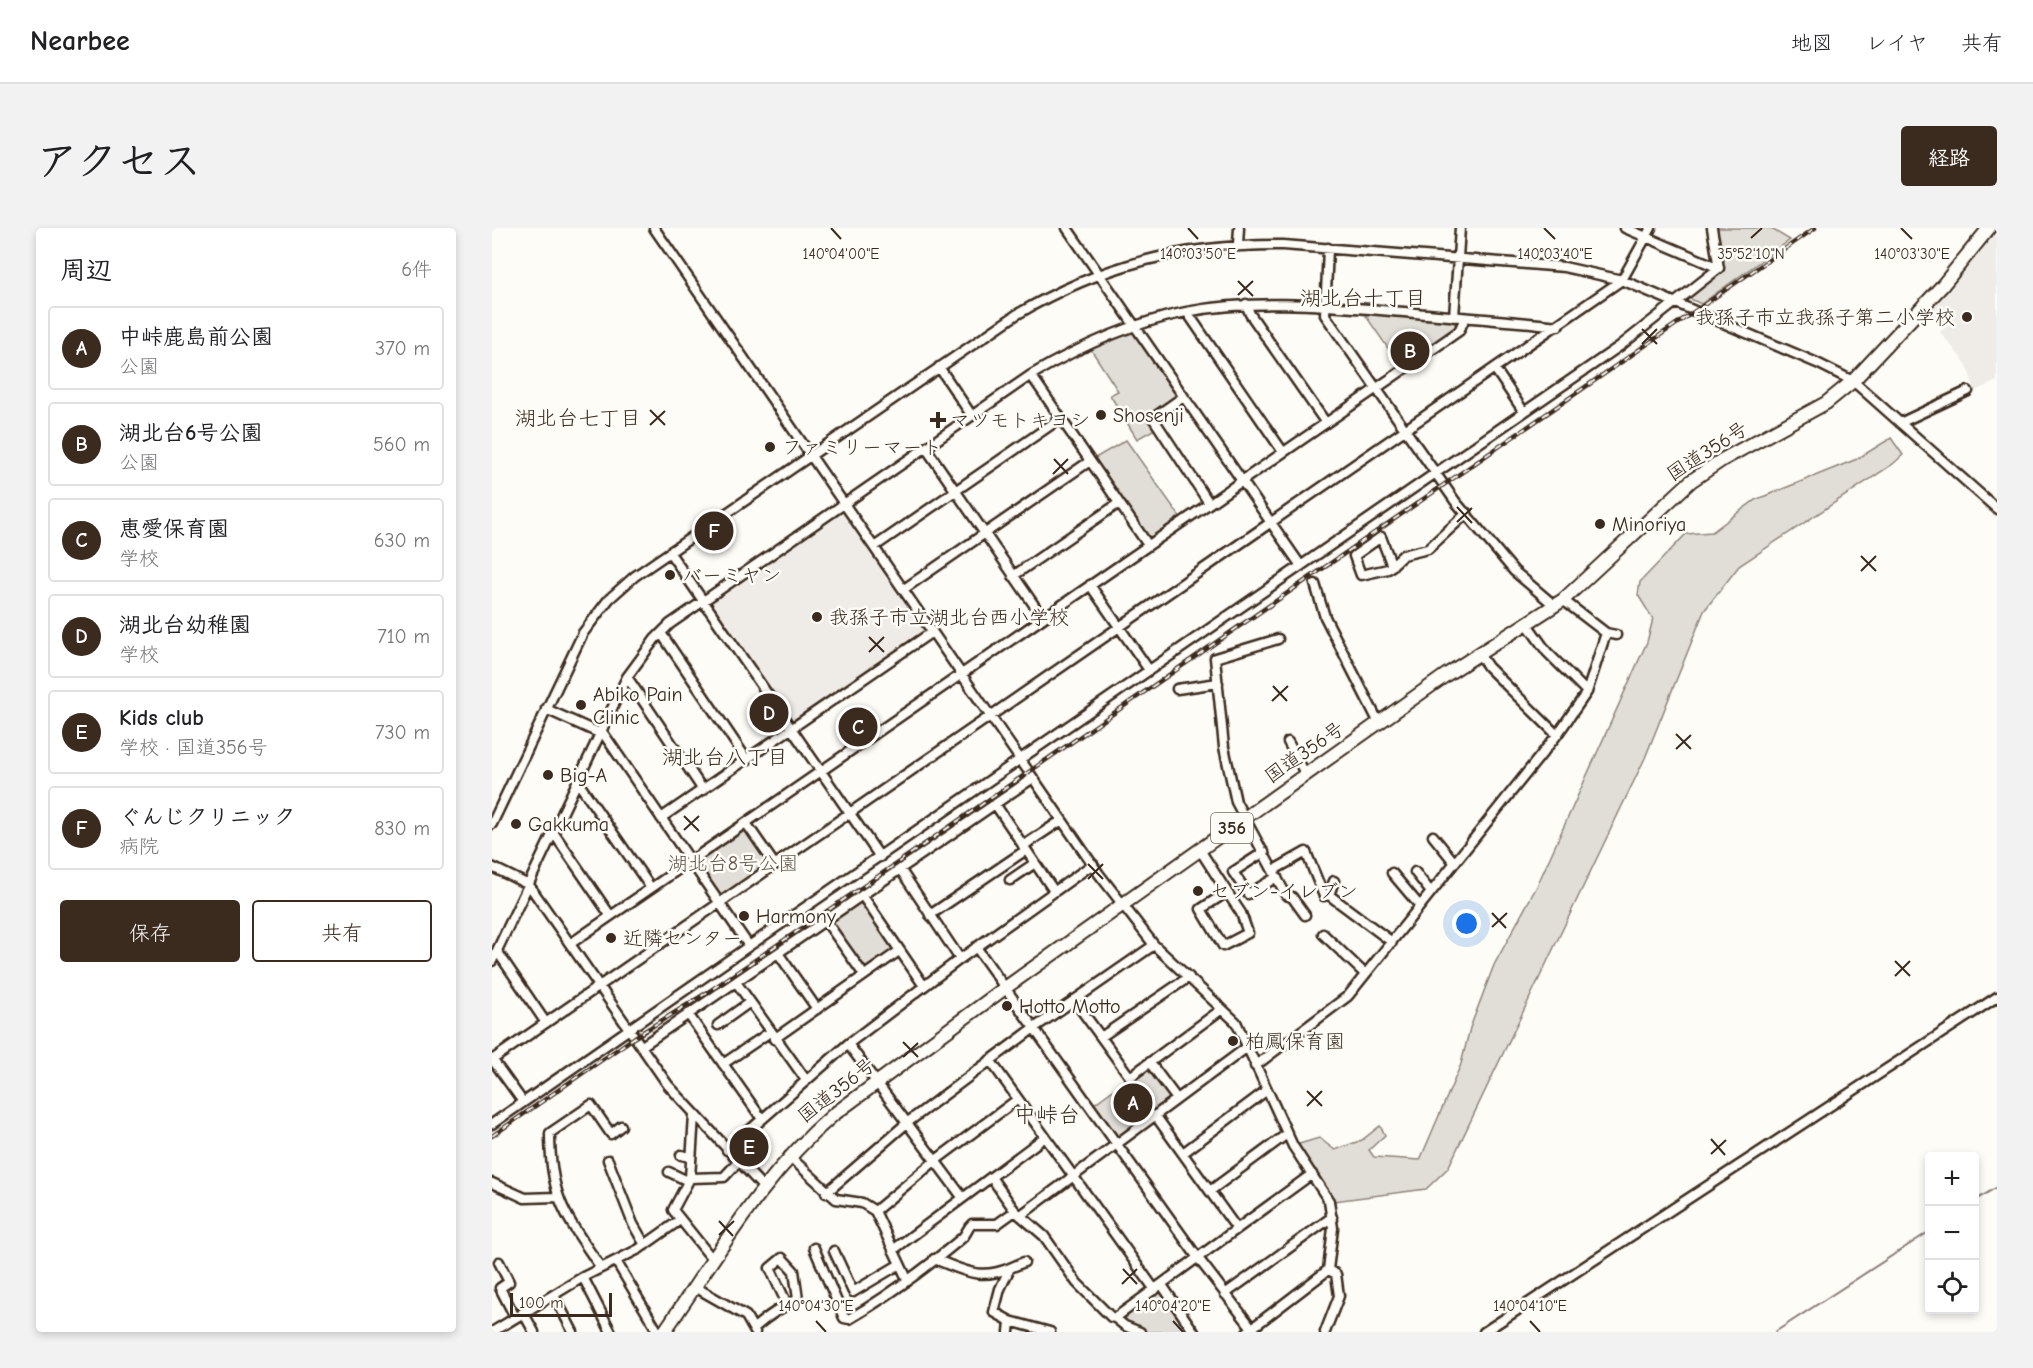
<!DOCTYPE html>
<html lang="ja">
<meta charset="utf-8">
<style>
body{margin:0;font-family:"Comic Neue","Klee One",sans-serif;background:#f2f2f2;color:#202124}
.controls{position:absolute;right:18px;bottom:18px;display:grid;overflow:hidden;border-radius:6px;box-shadow:0 3px 9px #0003}
.controls button{width:54px;height:54px;display:grid;place-items:center;padding:0;border:0;border-bottom:2px solid #e0e0e0;background:#fff;color:#202124;font:30px sans-serif}
.scale{position:absolute;left:18px;bottom:15px;width:102px;box-sizing:border-box;padding-left:6px;border:3px solid #3b2a1e;border-top:0;font-size:16px;line-height:21px;white-space:nowrap;color:#3b2a1e;-webkit-text-stroke:4px #fdfcf7;paint-order:stroke}
.you{position:absolute;left:975px;top:696px;width:21px;height:21px;margin:-15px;border:4px solid #fff;border-radius:50%;background:#1a73e8;box-shadow:0 0 0 9px #1a73e833}
.badge{display:grid;place-items:center;width:39px;height:39px;border-radius:50%;background:#3b2a1e;color:#fff;font-size:20px;font-weight:700}
.pin{position:absolute;translate:-50% -50%;border:3px solid #fff;box-shadow:0 2px 6px #0006}
.list{margin:0;padding:0;list-style:none}
h2{display:flex;justify-content:space-between;align-items:center;height:78px;margin:0;padding:0 24px;font-size:26px}
h2 small{font-size:20px;font-weight:400;color:#757577}
.list li{display:grid;grid-template-columns:39px 1fr auto;gap:18px;align-items:center;box-sizing:border-box;height:84px;margin:0 12px 12px;padding:0 12px;border:2px solid #e0e0e0;border-radius:6px}
.list b{display:block;font-size:22px;white-space:nowrap}
.list p{margin:0;font-size:20px;white-space:nowrap;color:#757577}
.list em{font-size:20px;font-style:normal;color:#757577}
.actions{display:flex;gap:12px;padding:18px 24px}
.actions a{flex:1;padding:14px 0;border:2px solid #3b2a1e;border-radius:6px;text-align:center;font-size:21px;color:#3b2a1e}
.actions .main{background:#3b2a1e;color:#fff}
.icon{flex:none;width:33px;height:33px;fill:none;stroke:currentColor;stroke-width:2;stroke-linecap:round;stroke-linejoin:round}
.map{position:relative;flex:none;width:1505px;height:1104px;overflow:hidden;border-radius:6px}
header{display:flex;align-items:center;gap:36px;box-sizing:border-box;height:84px;padding:0 30px;background:#fff;border-bottom:2px solid #e0e0e0}
header strong{font-size:28px}
nav{display:flex;gap:33px;margin-inline-start:auto;font-size:21px}
.intro{display:flex;align-items:center;justify-content:space-between;box-sizing:border-box;height:144px;padding:0 36px}
h1{margin:0;font-size:42px}
.button{padding:15px 27px;border-radius:6px;background:#3b2a1e;color:#fff;font-size:21px;font-weight:700}
main{display:flex;gap:36px;padding:0 36px}
aside{flex:1;background:#fff;border-radius:6px;box-shadow:0 3px 9px #0003}
.map>svg:first-child{display:block}
.built{fill:#efece7}
.green{fill:#e1ded7;stroke:#8e847a;stroke-width:1.5}
.lines{fill:none;stroke-linecap:round;stroke-linejoin:round}
.stream{stroke:#887d74;stroke-width:2}
.minor-casing{stroke:#3b2a1e;stroke-width:13}
.highway-casing{stroke:#3b2a1e;stroke-width:16}
.minor{stroke:#fdfcf7;stroke-width:8}
.highway{stroke:#fdfcf7;stroke-width:12}
.rail-casing{stroke:#3b2a1e;stroke-width:4.5}
.rail{stroke:#fdfcf7;stroke-width:2;stroke-dasharray:7;stroke-linecap:butt}
.ticks{fill:none;stroke:#3b2a1e;stroke-width:2}
.poi-dot{fill:#3b2a1e;stroke:#fdfcf7;stroke-width:2}
.labels{text-anchor:middle;stroke-width:5;stroke-linejoin:round;paint-order:stroke}
.shield{fill:#fdfcf7;stroke:#75695f;stroke-width:1.5}
.shield-label{font-size:18px;font-weight:bold;fill:#3b2a1e}
.poi-label{font-size:20px;fill:#3b2a1e;stroke:#fdfcf7;text-anchor:start}
.street-label{font-size:20px;fill:#3b2a1e;stroke:#fdfcf7}
.park-label{font-size:20px;fill:#64574c;stroke:#fdfcf7}
.neighbourhood-label{font-size:21px;fill:#3b2a1e;stroke:#fdfcf7}
.quarter-label{font-size:22px;fill:#3b2a1e;stroke:#fdfcf7}
.ticks-label{font-size:15px;text-anchor:middle;fill:#3b2a1e;stroke:#fdfcf7;stroke-width:5;stroke-linejoin:round;paint-order:stroke}
</style>
<header>
<strong>Nearbee</strong>
<nav><a>地図</a><a>レイヤ</a><a>共有</a></nav>
</header>
<div class="intro"><h1>アクセス</h1><a class="button">経路</a></div>
<main>
<aside>
<h2>周辺<small>6件</small></h2>
<ul class="list">
<li><span class="badge">A</span><div><b>中峠鹿島前公園</b><p>公園</p></div><em>370 m</em></li>
<li><span class="badge">B</span><div><b>湖北台6号公園</b><p>公園</p></div><em>560 m</em></li>
<li><span class="badge">C</span><div><b>恵愛保育園</b><p>学校</p></div><em>630 m</em></li>
<li><span class="badge">D</span><div><b>湖北台幼稚園</b><p>学校</p></div><em>710 m</em></li>
<li><span class="badge">E</span><div><b>Kids club</b><p>学校 · 国道356号</p></div><em>730 m</em></li>
<li><span class="badge">F</span><div><b>ぐんじクリニック</b><p>病院</p></div><em>830 m</em></li>
</ul>
<div class="actions"><a class="main">保存</a><a>共有</a></div>
</aside>
<div class="map">
<svg width="1505" height="1104" viewBox="0 0 1505 1104">
<rect width="100%" height="100%" fill="#fdfcf7"/>
<filter id="ink" filterUnits="userSpaceOnUse"><feTurbulence type="fractalNoise" baseFrequency=".0167" numOctaves="2"/><feDisplacementMap in="SourceGraphic" scale="12" xChannelSelector="R" yChannelSelector="G"/><feConvolveMatrix kernelMatrix="1 2 1 2 8 2 1 2 1" color-interpolation-filters="sRGB"/></filter>
<g filter="url(#ink)">
<path class="built" d="M1501 5 1505 10V153L1483 163 1475 137 1448 104 1454 99 1436 80 1479 36Z
M351 280 434 404 300 496 215 374Z"/>
<path class="green" d="M1223 0H1278L1298 12 1209 76 1192 68 1229 40Z
M869 81 973 90 967 103 911 142Z
M640 103 685 169 656 189 663 201 645 211 618 167 626 163 598 120Z
M1399 210 1411 227 1401 236 1247 338 1212 383 1153 530 956 940 934 961 842 973 833 963 804 917 827 910 843 922 870 912 888 898 893 907 877 922 882 929 928 932 969 836 978 800 1002 737 1045 658 1155 414 1161 391 1146 367 1148 354 1194 306 1220 304 1263 272 1365 231Z
M634 212 691 293 656 317 598 233Z
M254 595 283 637 228 676 199 632Z
M368 674 402 722 372 743 338 696Z
M658 835 685 871 625 916 598 879Z
M670 1057 702 1104H648L623 1090Z"/>
<g class="lines">
<path class="stream" d="M1482 973 1505 959
M1283 1104 1438 1003"/>
<defs>
<path id="minor" d="M162 0 541 550
M575 0 809 338
M1133 0 1227 40
M746 16 747 0
M836 20 833 87 963 273 1022 343 1063 378
M754 76 758 86 834 195
M695 84 791 224
M962 89 968 0
M447 139 480 188
M1003 141 1032 184
M539 147 656 317
M691 169 661 190 717 275
M1408 195 1476 163
M434 220 551 390
M382 319 569 190
M178 325 388 629
M900 338 889 309 862 328 869 347 896 341 911 327 936 321 975 285
M521 348 627 275
M823 356 833 389 887 495
M598 357 657 442
M412 361 598 233
M1071 372 1114 405 1124 407
M169 405 255 532
M786 411 723 430 732 519 744 574 794 667 800 669 813 687
M987 426 996 439 1065 507
M135 449 211 562
M685 461 726 455
M1095 464 1114 405
M54 481 107 505
M796 514 814 547
M85 553 159 660
M503 576 562 663
M169 590 440 404
M254 595 283 637
M0 596 91 405 117 371 143 348 524 87C610 36 692 16 791 17L1072 39 1130 52 1325 135 1361 153 1505 281
M61 604 118 687
M941 608 962 634
M531 618 570 592
M708 622 735 664 709 681 731 718 756 705 749 685 735 664
M772 624 741 644 756 666 785 649
M0 639 37 657 176 857 271 959
M408 641 468 731
M782 642 814 624 832 668 837 667 900 714
M923 644 938 663
M900 645 927 677
M518 652 543 635
M370 667 432 758
M837 667 842 653
M438 687 534 622
M333 692 372 747
M831 706 873 746
M78 716 911 142 967 103 973 90
M257 718 1128 118 1227 40 1220 0
M484 719 706 1030 763 1104
M5 723 54 795
M286 725 325 781
M0 733 135 449 163 411 178 396 539 147C587 119 639 95 694 84 766 70 839 78 912 84 963 89 1015 92 1066 98
M244 754 314 852
M582 772 638 849 730 781
M196 786 270 891
M226 797 258 774
M609 809 697 749
M282 811 407 723
M356 816 471 970
M150 818 541 550 607 646 662 717 744 794 801 918 837 973 841 1000 836 1042
M0 831 31 874
M0 832 1130 52 1159 0
M498 832 663 1062
M658 835 685 871
M231 836 278 804
M763 838 856 768 1065 507 1095 464 1055 424 1035 396
M202 887 198 950 181 982 221 1032
M663 887 745 1001
M0 896 257 718 109 502
M235 922 356 816 468 731 601 636
M691 925 775 862
M189 927 199 929
M297 928 344 971 370 975 383 983 416 1053
M116 932 141 996 153 1017
M177 944 196 953
M499 949 523 983 552 1008 585 1055 619 1089 623 1090 820 946
M198 950 232 949 247 933
M0 955 33 970 65 969
M718 963 795 906
M334 965 416 894 542 800 662 717
M383 983 444 932 526 871
M529 987 754 820
M322 1020 352 1090 357 1091C397 1068 434 1040 470 1010 475 1006 475 1000 480 996H505L523 983
M401 1022 553 909
M342 1023 361 1064 408 1036
M442 1031C472 1042 486 1053 518 1040
M124 1033 166 1104
M7 1034 17 1054 8 1060 23 1089
M109 1040C74 988 58 971 58 905L99 877 119 906 129 898
M91 1049 119 1104
M670 1057 702 1104
M203 1059 254 1088 263 1104
M733 1066 840 989
M62 1067 81 1104
M31 1084 42 1104
M623 1090 633 1098 648 1104
M518 1093 558 1104
M262 1100C276 1088 289 1079 306 1071L302 1043 290 1030 278 1040 295 1076
M0 1104 91 1049 147 1021 188 992
M517 1104 518 1093 502 1084 508 1061 518 1040 532 1034
M755 1104 836 1042 844 1046 847 1068 833 1104
M992 1104 1505 769"/>
<path id="highway" d="M172 1104C225 1028 270 948 341 887L513 760 954 447 1071 372 1199 253 1230 232 1334 175 1361 153 1450 58 1497 0"/>
</defs>
<use href="#minor" class="minor-casing"/>
<use href="#highway" class="highway-casing"/>
<use href="#minor" class="minor"/>
<use href="#highway" class="highway"/>
<defs>
<path id="rail" d="M0 908 143 809 216 764 385 649 1323 0"/>
</defs>
<use href="#rail" class="rail-casing"/>
<use href="#rail" class="rail"/>
</g>
</g>
<path class="ticks" d="M339 0 349 11M696 0 706 11M1052 0 1063 11M1409 0 1420 11M1259 10 1270 0M746 53 761 68M746 67 761 53M1150 101 1165 116M1150 116 1165 101M158 182 173 197M158 197 173 183M562 231 576 246M561 246 576 231M965 279 980 295M965 294 980 280M1369 328 1384 343M1369 343 1384 328M377 409 392 424M377 424 392 409M781 458 795 473M780 473 796 458M1184 506 1199 521M1184 521 1199 507M192 588 207 603M192 602 207 588M596 636 611 651M596 651 611 636M1000 685 1014 700M1000 699 1015 685M1403 733 1418 748M1403 748 1418 733M411 814 426 829M411 829 426 815M815 863 830 878M815 878 830 863M1219 911 1233 927M1219 926 1234 912M227 993 241 1008M227 1007 242 993M631 1041 645 1056M630 1056 645 1041M324 1093 334 1104M681 1093 691 1104M1038 1093 1048 1104"/>
<g class="poi-dot">
<circle cx="1475" cy="89" r="6"/>
<circle cx="609" cy="187" r="6"/>
<path d="M443 183h6v6h6v6h-6v6h-6v-6h-6v-6h6z"/>
<circle cx="278" cy="219" r="6"/>
<circle cx="1108" cy="296" r="6"/>
<circle cx="178" cy="347" r="6"/>
<circle cx="325" cy="389" r="6"/>
<circle cx="89" cy="477" r="6"/>
<circle cx="56" cy="547" r="6"/>
<circle cx="24" cy="596" r="6"/>
<circle cx="706" cy="663" r="6"/>
<circle cx="252" cy="688" r="6"/>
<circle cx="119" cy="710" r="6"/>
<circle cx="515" cy="778" r="6"/>
<circle cx="741" cy="813" r="6"/>
</g>
<g class="labels">
<rect class="shield" x="719" y="585" width="42" height="30" rx="4.5"/>
<g class="shield-label">
<text x="740" y="606">356</text>
</g>
<g class="poi-label">
<text x="1463" y="96" text-anchor="end">我孫子市立我孫子第二小学校</text>
<text x="621" y="194">Shosenji</text>
<text x="458" y="199">マツモトキヨシ</text>
<text x="290" y="226">ファミリーマート</text>
<text x="1120" y="303">Minoriya</text>
<text x="190" y="354">バーミヤン</text>
<text x="337" y="396">我孫子市立湖北台西小学校</text>
<text x="101" y="473">Abiko Pain<tspan x="101" dy="23">Clinic</tspan></text>
<text x="68" y="554">Big-A</text>
<text x="36" y="603">Gakkuma</text>
<text x="718" y="670">セブン-イレブン</text>
<text x="264" y="695">Harmony</text>
<text x="131" y="717">近隣センター</text>
<text x="527" y="785">Hotto Motto</text>
<text x="753" y="820">柏鳳保育園</text>
</g>
<g class="street-label">
<text transform="translate(1215 223) rotate(-33)" y="7">国道356号</text>
<text transform="translate(812 524) rotate(-35)" y="7">国道356号</text>
<text transform="translate(344 862) rotate(-38)" y="7">国道356号</text>
</g>
<g class="park-label">
<text x="241" y="642">湖北台8号公園</text>
</g>
<g class="neighbourhood-label">
<text x="871" y="77">湖北台十丁目</text>
<text x="86" y="197">湖北台七丁目</text>
<text x="233" y="536">湖北台八丁目</text>
</g>
<g class="quarter-label">
<text x="555" y="894">中峠台</text>
</g>
</g>
<g class="ticks-label">
<text x="1259" y="31">35°52'10"N</text>
<text x="349" y="31">140°04'00"E</text>
<text x="706" y="31">140°03'50"E</text>
<text x="1063" y="31">140°03'40"E</text>
<text x="1420" y="31">140°03'30"E</text>
<text x="324" y="1083">140°04'30"E</text>
<text x="681" y="1083">140°04'20"E</text>
<text x="1038" y="1083">140°04'10"E</text>
</g>
</svg>
<div class="controls">
<button>+</button>
<button>−</button>
<button><svg class="icon" aria-label="locate" viewBox="0 0 24 24"><circle cx="12" cy="12" r="6"/><path d="M12 2v4M12 18v4M2 12h4M18 12h4"/></svg></button>
</div>
<div class="scale">100 m</div>
<div class="you"></div>
<div class="pin badge" style="left:641px;top:875px">A</div>
<div class="pin badge" style="left:918px;top:123px">B</div>
<div class="pin badge" style="left:366px;top:499px">C</div>
<div class="pin badge" style="left:277px;top:485px">D</div>
<div class="pin badge" style="left:257px;top:919px">E</div>
<div class="pin badge" style="left:222px;top:303px">F</div>
</div>
</main>
